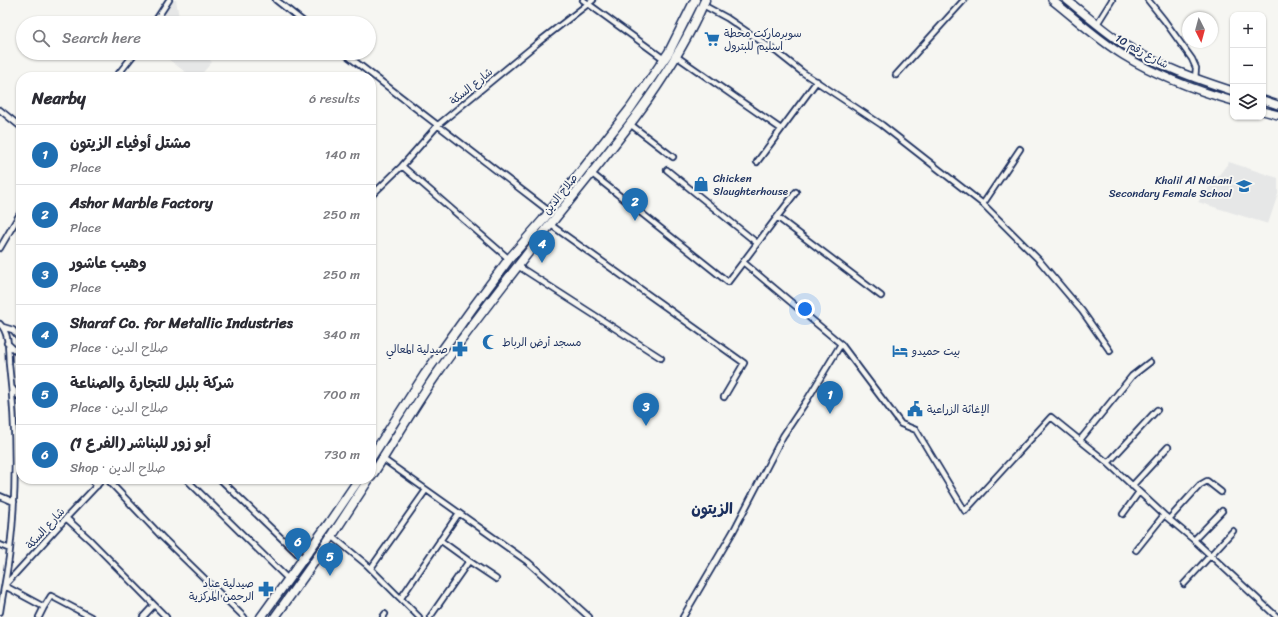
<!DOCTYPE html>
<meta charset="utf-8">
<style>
body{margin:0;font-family:Sriracha,"Playpen Sans Arabic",sans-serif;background:#f2f2f3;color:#2b2b33}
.controls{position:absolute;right:12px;top:12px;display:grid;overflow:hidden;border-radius:8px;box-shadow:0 1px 3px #0004}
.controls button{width:36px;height:36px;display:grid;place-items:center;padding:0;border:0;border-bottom:1px solid #e1e1e2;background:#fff;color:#2b2b33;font:20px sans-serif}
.compass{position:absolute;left:1182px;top:12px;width:36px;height:36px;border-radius:50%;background:#fff;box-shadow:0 1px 3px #0004;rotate:174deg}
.you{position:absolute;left:805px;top:309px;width:14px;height:14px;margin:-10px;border:3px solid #fff;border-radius:50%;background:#1a73e8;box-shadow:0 0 0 6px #1a73e833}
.badge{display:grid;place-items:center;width:26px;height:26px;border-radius:50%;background:#1f6fb2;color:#fff;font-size:13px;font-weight:700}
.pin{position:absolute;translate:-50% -33px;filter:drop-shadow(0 1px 2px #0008)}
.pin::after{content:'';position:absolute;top:21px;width:14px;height:12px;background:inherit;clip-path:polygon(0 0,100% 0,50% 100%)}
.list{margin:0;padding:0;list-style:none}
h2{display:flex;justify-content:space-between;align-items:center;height:52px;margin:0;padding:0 16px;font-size:17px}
h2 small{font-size:13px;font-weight:400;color:#7c7c81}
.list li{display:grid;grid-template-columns:26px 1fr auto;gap:12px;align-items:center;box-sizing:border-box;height:60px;padding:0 16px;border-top:1px solid #e1e1e2}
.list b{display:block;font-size:15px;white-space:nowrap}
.list p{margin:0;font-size:13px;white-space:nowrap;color:#7c7c81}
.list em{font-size:13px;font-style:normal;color:#7c7c81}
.icon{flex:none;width:22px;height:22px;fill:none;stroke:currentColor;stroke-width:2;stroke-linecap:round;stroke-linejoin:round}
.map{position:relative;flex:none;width:1278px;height:617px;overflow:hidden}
.search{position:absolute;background:#fff;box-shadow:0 1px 3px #0004;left:16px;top:16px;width:360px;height:44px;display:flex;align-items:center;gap:10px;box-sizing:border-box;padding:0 14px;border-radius:22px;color:#7c7c81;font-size:15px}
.panel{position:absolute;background:#fff;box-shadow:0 1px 3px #0004;left:16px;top:72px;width:360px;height:412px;border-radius:16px}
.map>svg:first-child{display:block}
.built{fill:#e6e7e7}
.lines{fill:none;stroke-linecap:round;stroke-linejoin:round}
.street-casing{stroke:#1b2f5e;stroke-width:8}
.secondary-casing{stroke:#1b2f5e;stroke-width:10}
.highway-casing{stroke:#1b2f5e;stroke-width:11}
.street{stroke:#f6f6f2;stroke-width:4.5}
.secondary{stroke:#f6f6f2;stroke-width:7}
.highway{stroke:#f6f6f2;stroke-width:8}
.labels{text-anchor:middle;stroke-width:4;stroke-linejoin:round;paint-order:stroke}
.poi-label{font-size:11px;fill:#1b2f5e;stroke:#f6f6f2;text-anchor:start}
.street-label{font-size:11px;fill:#1b2f5e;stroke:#f6f6f2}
.district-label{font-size:15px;font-weight:bold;fill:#1b2f5e;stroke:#f6f6f2}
</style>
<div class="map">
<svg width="1278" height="617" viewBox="0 0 1278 617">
<rect width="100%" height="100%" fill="#f6f6f2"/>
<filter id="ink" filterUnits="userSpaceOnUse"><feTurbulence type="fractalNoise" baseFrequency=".025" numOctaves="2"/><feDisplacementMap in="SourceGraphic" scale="8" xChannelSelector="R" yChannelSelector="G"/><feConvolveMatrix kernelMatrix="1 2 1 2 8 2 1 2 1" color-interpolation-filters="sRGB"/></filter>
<g filter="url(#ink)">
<path class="built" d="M172 0H176L180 23H158Z
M160 53H202L212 62 199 77H192Z
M1229 162 1278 178V194L1268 224 1198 202Z"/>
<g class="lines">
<defs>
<path id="street" d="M276 0 305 23
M583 0 664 59
M1148 0 1164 20 1192 59 1196 68 1195 79
M703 5 727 18 778 53 802 72 882 125 983 204 1020 149
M154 23 169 0
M1097 24 1112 0
M344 53 549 211
M676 56 781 129
M896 75 964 0
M116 77 135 53
M0 110 21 127
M630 124 673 157
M757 162 817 81
M402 166 509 259
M667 170 757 243
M591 173 728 282 796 192
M371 196 402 166 438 125 540 41 593 0
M983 204 1038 259 1082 311 1110 351
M777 217 881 296
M551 225 744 363 724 397
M0 248 21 212
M743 262 841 344 901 424 916 430 965 511 1051 417 1108 463 1164 515 1194 540 1277 617
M518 266 661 358
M0 324C10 334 8 351 9 364 16 425 17 488 10 549 8 570 3 591 0 612
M3 327 13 330 21 339
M7 343 21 356
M12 388 21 399
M1080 440 1132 376 1150 362
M383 459 528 562 589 617
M1108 463 1157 410
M90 479 97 486
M107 479 162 537 244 617
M186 479 288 579
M220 479 303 559
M1132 486 1168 447
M0 496 14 502
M1123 514 1139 492
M66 518 90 540 166 617
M1169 519 1200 485 1207 481 1221 492
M332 536 367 565 419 617
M440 540 469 561 496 579
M1194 540 1222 511
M0 545 10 549
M1136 550 1164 515
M371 568 426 490
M1184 584 1233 531
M5 585 67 517 103 479
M5 586 44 607 39 617
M401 598 459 513
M44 607 51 596 91 617
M143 617 154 605
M383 617 385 614
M430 617 469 561
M683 617 734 530 783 436 807 400 841 344"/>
<path id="secondary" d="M1052 0C1075 18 1097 39 1123 55 1157 76 1195 90 1233 101
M1067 0C1086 15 1105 32 1125 45 1159 66 1196 79 1233 91
M1263 100 1278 105
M1263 111 1278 115"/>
<path id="highway" d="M371 458 425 374 474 306 509 259 543 220 630 109 669 52 695 0
M371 477C393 443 413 408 436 375 468 329 504 284 538 240 598 163 666 90 705 0
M261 617 329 523 359 479
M275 617 324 548 369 479"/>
</defs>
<use href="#street" class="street-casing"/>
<use href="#secondary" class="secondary-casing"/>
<use href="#highway" class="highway-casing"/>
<use href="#street" class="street"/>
<use href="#secondary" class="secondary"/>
<use href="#highway" class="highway"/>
</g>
</g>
<defs>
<symbol id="supermarket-bare" viewBox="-9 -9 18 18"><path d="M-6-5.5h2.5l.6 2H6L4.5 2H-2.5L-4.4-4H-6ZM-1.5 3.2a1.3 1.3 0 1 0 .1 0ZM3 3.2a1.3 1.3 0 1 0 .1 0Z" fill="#1f6fb2" stroke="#f6f6f2" stroke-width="2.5" paint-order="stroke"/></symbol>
<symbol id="shop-bare" viewBox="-9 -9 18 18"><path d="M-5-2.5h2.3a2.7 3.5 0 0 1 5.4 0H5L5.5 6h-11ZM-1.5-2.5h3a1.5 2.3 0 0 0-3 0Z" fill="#1f6fb2" stroke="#f6f6f2" stroke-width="2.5" paint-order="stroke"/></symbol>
<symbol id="school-bare" viewBox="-9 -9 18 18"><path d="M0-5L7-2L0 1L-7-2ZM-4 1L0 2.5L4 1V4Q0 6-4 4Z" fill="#1f6fb2" stroke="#f6f6f2" stroke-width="2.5" paint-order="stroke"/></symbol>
<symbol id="mosque-bare" viewBox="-9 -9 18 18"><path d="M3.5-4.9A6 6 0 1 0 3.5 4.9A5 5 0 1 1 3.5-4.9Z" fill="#1f6fb2" stroke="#f6f6f2" stroke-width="2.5" paint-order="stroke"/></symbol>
<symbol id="pharmacy-bare" viewBox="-9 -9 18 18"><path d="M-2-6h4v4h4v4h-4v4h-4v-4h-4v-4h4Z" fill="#1f6fb2" stroke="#f6f6f2" stroke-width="2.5" paint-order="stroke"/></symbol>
<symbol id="hotel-bare" viewBox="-9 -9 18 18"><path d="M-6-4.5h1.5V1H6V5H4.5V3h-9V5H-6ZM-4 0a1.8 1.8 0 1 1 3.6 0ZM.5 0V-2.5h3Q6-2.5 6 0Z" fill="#1f6fb2" stroke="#f6f6f2" stroke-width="2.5" paint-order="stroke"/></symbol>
<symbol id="civic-bare" viewBox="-9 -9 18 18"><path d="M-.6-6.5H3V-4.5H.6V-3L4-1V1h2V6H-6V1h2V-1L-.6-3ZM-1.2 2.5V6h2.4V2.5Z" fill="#1f6fb2" stroke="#f6f6f2" stroke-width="2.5" paint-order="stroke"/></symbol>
</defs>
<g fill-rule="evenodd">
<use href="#supermarket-bare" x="701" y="28" width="22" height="22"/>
<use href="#shop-bare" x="690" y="173" width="22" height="22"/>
<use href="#school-bare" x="1233" y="175" width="22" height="22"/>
<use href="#mosque-bare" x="479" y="331" width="22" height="22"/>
<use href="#pharmacy-bare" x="449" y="338" width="22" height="22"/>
<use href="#hotel-bare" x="889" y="340" width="22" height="22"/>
<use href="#civic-bare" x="904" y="398" width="22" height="22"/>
<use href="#pharmacy-bare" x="255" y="578" width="22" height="22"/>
</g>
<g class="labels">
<g class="poi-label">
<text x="724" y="37">سوبرماركت محطة<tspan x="724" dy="13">اسليم للبترول</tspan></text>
<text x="713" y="182">Chicken<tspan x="713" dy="13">Slaughterhouse</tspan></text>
<text x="1232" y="184" text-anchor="end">Khalil Al Nobani<tspan x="1232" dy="13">Secondary Female School</tspan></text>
<text x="502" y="346">مسجد أرض الرباط</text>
<text x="448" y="353" text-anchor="end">صيدلية المعالي</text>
<text x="912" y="355">بيت حميدو</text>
<text x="927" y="413">الإغاثة الزراعية</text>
<text x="254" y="587" text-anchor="end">صيدلية عباد<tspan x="254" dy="13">الرحمن المركزية</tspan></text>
</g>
<g class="street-label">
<text transform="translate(1142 51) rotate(29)" y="4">شارع رقم 10</text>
<text transform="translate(471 86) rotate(-39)" y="4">شارع السكة</text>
<text transform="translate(560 194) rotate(-52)" y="4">صلاح الدين</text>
<text transform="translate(45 528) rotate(-48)" y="4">شارع السكة</text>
</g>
<g class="district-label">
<text x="712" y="514">الزيتون</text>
</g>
</g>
</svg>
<div class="controls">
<button>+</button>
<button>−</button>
<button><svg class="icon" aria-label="layers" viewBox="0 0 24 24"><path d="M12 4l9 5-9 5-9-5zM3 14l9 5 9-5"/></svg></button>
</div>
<svg class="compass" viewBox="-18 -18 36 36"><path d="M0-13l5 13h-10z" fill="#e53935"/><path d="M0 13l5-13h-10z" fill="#7c7c81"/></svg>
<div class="you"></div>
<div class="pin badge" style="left:830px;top:414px">1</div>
<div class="pin badge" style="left:635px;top:221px">2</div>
<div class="pin badge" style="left:646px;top:426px">3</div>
<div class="pin badge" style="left:542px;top:263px">4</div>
<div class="pin badge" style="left:330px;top:576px">5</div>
<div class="pin badge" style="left:298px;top:561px">6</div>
<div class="search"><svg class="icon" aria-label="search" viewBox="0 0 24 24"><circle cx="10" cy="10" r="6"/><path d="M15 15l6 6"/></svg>Search here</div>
<section class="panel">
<h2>Nearby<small>6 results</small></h2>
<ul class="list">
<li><span class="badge">1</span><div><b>مشتل أوفياء الزيتون</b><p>Place</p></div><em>140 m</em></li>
<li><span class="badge">2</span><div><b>Ashor Marble Factory</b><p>Place</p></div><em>250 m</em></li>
<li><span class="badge">3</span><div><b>وهيب عاشور</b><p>Place</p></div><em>250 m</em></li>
<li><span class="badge">4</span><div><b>Sharaf Co. for Metallic Industries</b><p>Place · صلاح الدين</p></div><em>340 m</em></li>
<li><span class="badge">5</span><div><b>شركة بلبل للتجارة والصناعة</b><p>Place · صلاح الدين</p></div><em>700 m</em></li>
<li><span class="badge">6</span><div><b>أبو زور للبناشر (الفرع 1)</b><p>Shop · صلاح الدين</p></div><em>730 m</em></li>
</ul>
</section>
</div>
